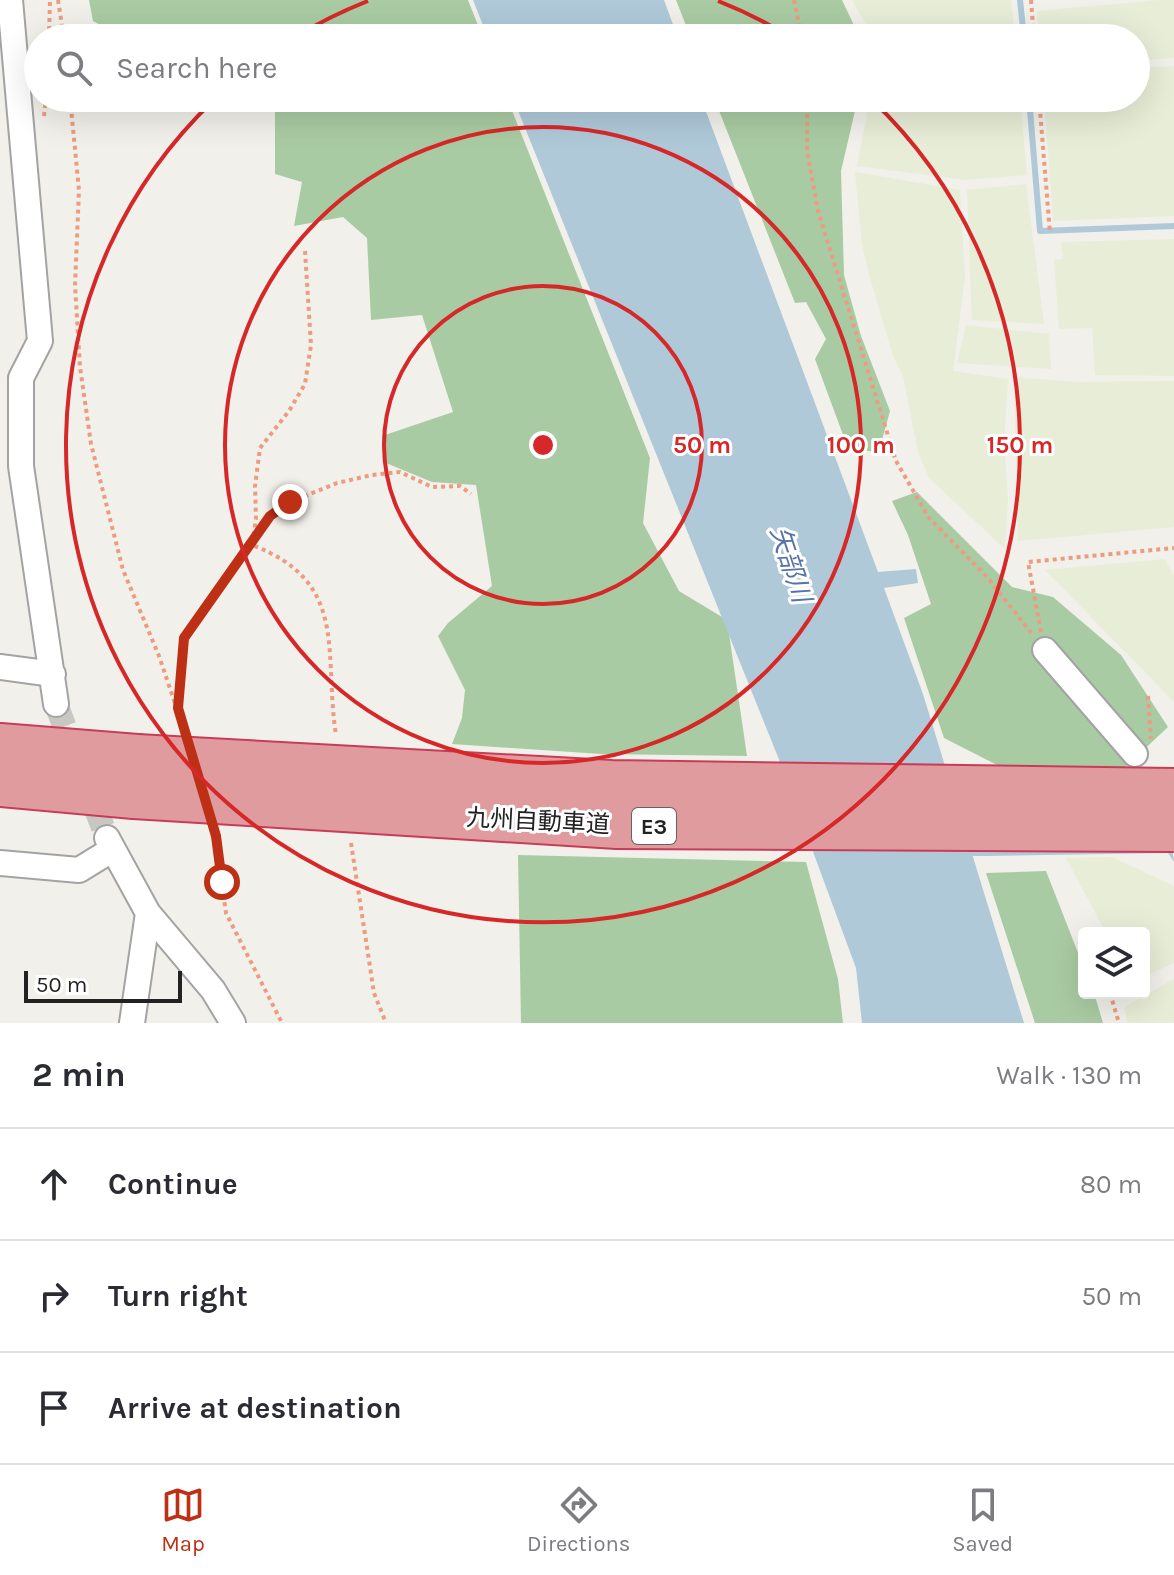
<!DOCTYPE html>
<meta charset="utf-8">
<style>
body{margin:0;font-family:Karla,"Noto Sans JP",sans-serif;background:#f7f7f7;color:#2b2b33}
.controls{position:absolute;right:24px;bottom:24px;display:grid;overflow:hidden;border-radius:8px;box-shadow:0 8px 32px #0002}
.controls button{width:72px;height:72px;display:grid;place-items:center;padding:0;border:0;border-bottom:2px solid #e1e1e2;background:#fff;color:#2b2b33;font:40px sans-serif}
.scale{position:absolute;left:24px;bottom:20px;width:158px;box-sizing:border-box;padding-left:8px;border:4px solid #222;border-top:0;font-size:22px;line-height:28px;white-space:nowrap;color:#222;-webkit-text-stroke:6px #fff;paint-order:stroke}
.stop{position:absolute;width:24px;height:24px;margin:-18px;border:6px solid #bd3016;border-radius:50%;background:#fff}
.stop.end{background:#bd3016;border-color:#fff;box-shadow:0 2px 8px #0008}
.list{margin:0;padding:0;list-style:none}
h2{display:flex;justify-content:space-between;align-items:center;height:104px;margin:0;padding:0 32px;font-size:34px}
h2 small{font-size:26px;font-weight:400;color:#7c7c81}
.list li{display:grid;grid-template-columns:52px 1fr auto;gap:24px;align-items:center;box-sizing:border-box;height:112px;padding:0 32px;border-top:2px solid #e1e1e2}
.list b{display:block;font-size:30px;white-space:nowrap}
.list em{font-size:26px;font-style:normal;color:#7c7c81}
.icon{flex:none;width:44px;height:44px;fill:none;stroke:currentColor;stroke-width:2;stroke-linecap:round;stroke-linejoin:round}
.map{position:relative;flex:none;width:1174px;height:1023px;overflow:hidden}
.search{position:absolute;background:#fff;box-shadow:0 8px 32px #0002;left:24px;right:24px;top:24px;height:88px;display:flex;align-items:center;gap:20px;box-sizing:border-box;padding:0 28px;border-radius:44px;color:#7c7c81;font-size:30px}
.sheet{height:440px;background:#fff}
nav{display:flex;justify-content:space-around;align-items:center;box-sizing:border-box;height:112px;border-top:2px solid #e1e1e2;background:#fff;font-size:22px;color:#7c7c81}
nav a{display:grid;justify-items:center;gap:4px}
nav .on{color:#bd3016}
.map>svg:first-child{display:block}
.farmland{fill:#e8edd7}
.forest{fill:#a9cba3}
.water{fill:#afc9d9}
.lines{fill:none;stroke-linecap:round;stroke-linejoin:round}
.stream{stroke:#afc9d9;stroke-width:6}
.minor-tunnel{stroke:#c8c7c2;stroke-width:24;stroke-dasharray:24 12;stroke-linecap:butt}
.minor-casing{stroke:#a3a3a3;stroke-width:28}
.motorway-casing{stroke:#c93c57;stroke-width:48}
.path{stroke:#ec9c80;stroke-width:4;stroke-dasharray:4 4;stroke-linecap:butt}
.minor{stroke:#fff;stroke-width:24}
.motorway{stroke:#df9b9d;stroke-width:44}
.motorway-bridge-casing{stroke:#c93c57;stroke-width:48;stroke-linecap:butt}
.motorway-bridge{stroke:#df9b9d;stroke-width:44}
.route{stroke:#bd3016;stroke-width:10}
.ring{fill:none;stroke:#d62828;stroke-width:4}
.labels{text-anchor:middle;stroke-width:6;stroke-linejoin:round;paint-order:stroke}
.shield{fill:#fff;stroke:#646464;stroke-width:2}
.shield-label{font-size:22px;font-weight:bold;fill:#222}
.street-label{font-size:24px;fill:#222;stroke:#fff}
.water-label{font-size:26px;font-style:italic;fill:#5773a8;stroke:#fff}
.centre{fill:#d62828;stroke:#fff;stroke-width:4}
.ring-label{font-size:24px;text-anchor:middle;font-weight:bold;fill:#d62828;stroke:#fff;stroke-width:6;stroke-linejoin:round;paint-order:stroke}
</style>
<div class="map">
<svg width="1174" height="1023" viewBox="0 0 1174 1023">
<rect width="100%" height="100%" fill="#f1f0ea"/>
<path class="farmland" d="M852 0H1011L1015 38H874Z
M1159 0H1174V58L1136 61V38H1038L1037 11Z
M1174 66V216L1053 221 1044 98H1136V68Z
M870 98H1020L1027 175 966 180 857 166Z
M855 172 960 190 965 277 953 371 1008 379 1004 441 1008 501 1005 549 929 478 918 452 903 376 893 356 868 271 862 244Z
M1026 184 1044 324 972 320 967 190Z
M1174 239V376L1095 375 1092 328 1059 329 1054 260 1063 259 1061 242Z
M966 325 1049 334 1051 369 957 363Z
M1014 377 1080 382 1174 381V527L1018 541Z
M1165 559 1174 576V702L1045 570Z
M1112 857 1174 886V963L1144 977V933H1106L1066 858Z
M1174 979V1023H1128L1124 1007Z"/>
<path class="forest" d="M89 0H468L483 38H125L93 21Z
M676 0H842L860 38H691Z
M275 98H507L650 458 643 523 679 591 727 620 747 756 601 754 452 744 462 718 465 690 438 636 448 623 492 586 476 485 432 482 386 463 382 436 453 412 422 315 371 320 367 238 343 217 294 226 302 182 275 174Z
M714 98H858L841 171 844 275 861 336 890 411 879 451H849L815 359 826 339 806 302 795 303Z
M917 492 1012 587 1053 597 1121 655 1168 727 1118 774 1003 768 944 738 904 618 931 604 908 535 892 501Z
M518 855 806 862 838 979 843 1023H521Z
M1046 871 1084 968V993H1094L1103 1023H1035L986 873Z"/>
<path class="water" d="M473 0H664L678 38H488Z
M513 98H701L878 572 916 569 918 583 884 588 923 694 1024 1023H862L856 968 778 757Z
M1172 848 1174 862 1168 853 984 856V850Z"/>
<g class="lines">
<path class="stream" d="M1020 0 1024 38
M1029 98 1040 231 1174 226
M972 853H989"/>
<path class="minor-tunnel" d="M56 704 107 838"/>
<defs>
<path id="minor" d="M10 0 40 341 21 378V466L56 704
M1045 650 1135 754
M0 667 53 674
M107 838 148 913 213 990 233 1023
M0 863 79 870 113 849
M132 1023 148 913"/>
<path id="motorway" d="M0 746 137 757
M0 784 134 796"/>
</defs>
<use href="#minor" class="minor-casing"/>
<use href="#motorway" class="motorway-casing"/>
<path class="path" d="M58 0 64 38
M794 0 802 38
M1031 0 1034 38
M49 38 50 0
M70 98 79 190 75 285 80 367 91 444 123 570 159 656 183 727
M807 98V151L818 211 896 461 929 518 987 577 1033 635
M1039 98 1050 233
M44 116 46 98
M305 251 311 345 305 384 289 411 260 448 255 486 256 519 252 545C350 582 323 652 336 735
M1041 632 1028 562 1174 548
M1148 696 1151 739
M179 705 184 638 270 516 290 502 337 483 372 475 400 472 432 487 460 486 471 494
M214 831 226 913 282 1023
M351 843 374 993 386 1023
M1110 993 1119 1023"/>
<use href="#minor" class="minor"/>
<use href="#motorway" class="motorway"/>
<defs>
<path id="motorway-bridge" d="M137 757 611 783 1174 791
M134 796 617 826 1174 829"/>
</defs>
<use href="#motorway-bridge" class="motorway-bridge-casing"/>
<use href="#motorway-bridge" class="motorway-bridge"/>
</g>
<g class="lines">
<path class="route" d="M222 882 216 836 178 708 184 638 270 516 290 502"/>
</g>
<g class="ring">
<circle cx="543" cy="445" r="159"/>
<circle cx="543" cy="445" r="318"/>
<path d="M297 36A477 477 0 0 1 368 1M718 1A477 477 0 0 1 789 36M871 99A477 477 0 1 1 215 99"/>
</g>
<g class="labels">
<rect class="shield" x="632" y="808" width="44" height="36" rx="6"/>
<g class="shield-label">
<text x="654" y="834">E3</text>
</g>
<g class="street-label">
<text transform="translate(538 821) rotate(3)" y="8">九州自動車道</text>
</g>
<g class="water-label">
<text transform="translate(791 564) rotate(72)" y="9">矢部川</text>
</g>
</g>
<circle cx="543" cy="445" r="12" class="centre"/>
<g class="ring-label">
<text x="702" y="453">50 m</text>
<text x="861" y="453">100 m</text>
<text x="1020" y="453">150 m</text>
</g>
</svg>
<div class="controls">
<button><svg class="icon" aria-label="layers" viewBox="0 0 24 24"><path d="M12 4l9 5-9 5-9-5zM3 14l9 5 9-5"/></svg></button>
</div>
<div class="scale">50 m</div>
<div class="stop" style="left:222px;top:882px"></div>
<div class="stop end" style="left:290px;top:502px"></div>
<div class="search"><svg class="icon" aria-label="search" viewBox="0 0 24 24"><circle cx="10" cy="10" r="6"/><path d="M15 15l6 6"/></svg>Search here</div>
</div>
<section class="sheet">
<h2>2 min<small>Walk · 130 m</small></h2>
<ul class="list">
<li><svg class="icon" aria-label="ahead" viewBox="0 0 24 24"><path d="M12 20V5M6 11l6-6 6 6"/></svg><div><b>Continue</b></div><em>80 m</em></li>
<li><svg class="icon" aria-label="right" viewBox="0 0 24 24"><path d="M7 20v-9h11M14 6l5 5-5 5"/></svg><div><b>Turn right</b></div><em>50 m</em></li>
<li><svg class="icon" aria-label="arrive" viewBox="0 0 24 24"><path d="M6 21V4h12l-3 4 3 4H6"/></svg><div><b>Arrive at destination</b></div></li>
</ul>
</section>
<nav>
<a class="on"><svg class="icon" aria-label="map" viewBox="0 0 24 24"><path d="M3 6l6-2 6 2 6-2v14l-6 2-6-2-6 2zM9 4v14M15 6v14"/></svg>Map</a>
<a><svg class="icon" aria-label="directions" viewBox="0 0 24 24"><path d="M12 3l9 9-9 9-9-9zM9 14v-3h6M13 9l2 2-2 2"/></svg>Directions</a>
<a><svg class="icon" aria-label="saved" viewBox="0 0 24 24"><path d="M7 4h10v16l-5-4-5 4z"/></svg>Saved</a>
</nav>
